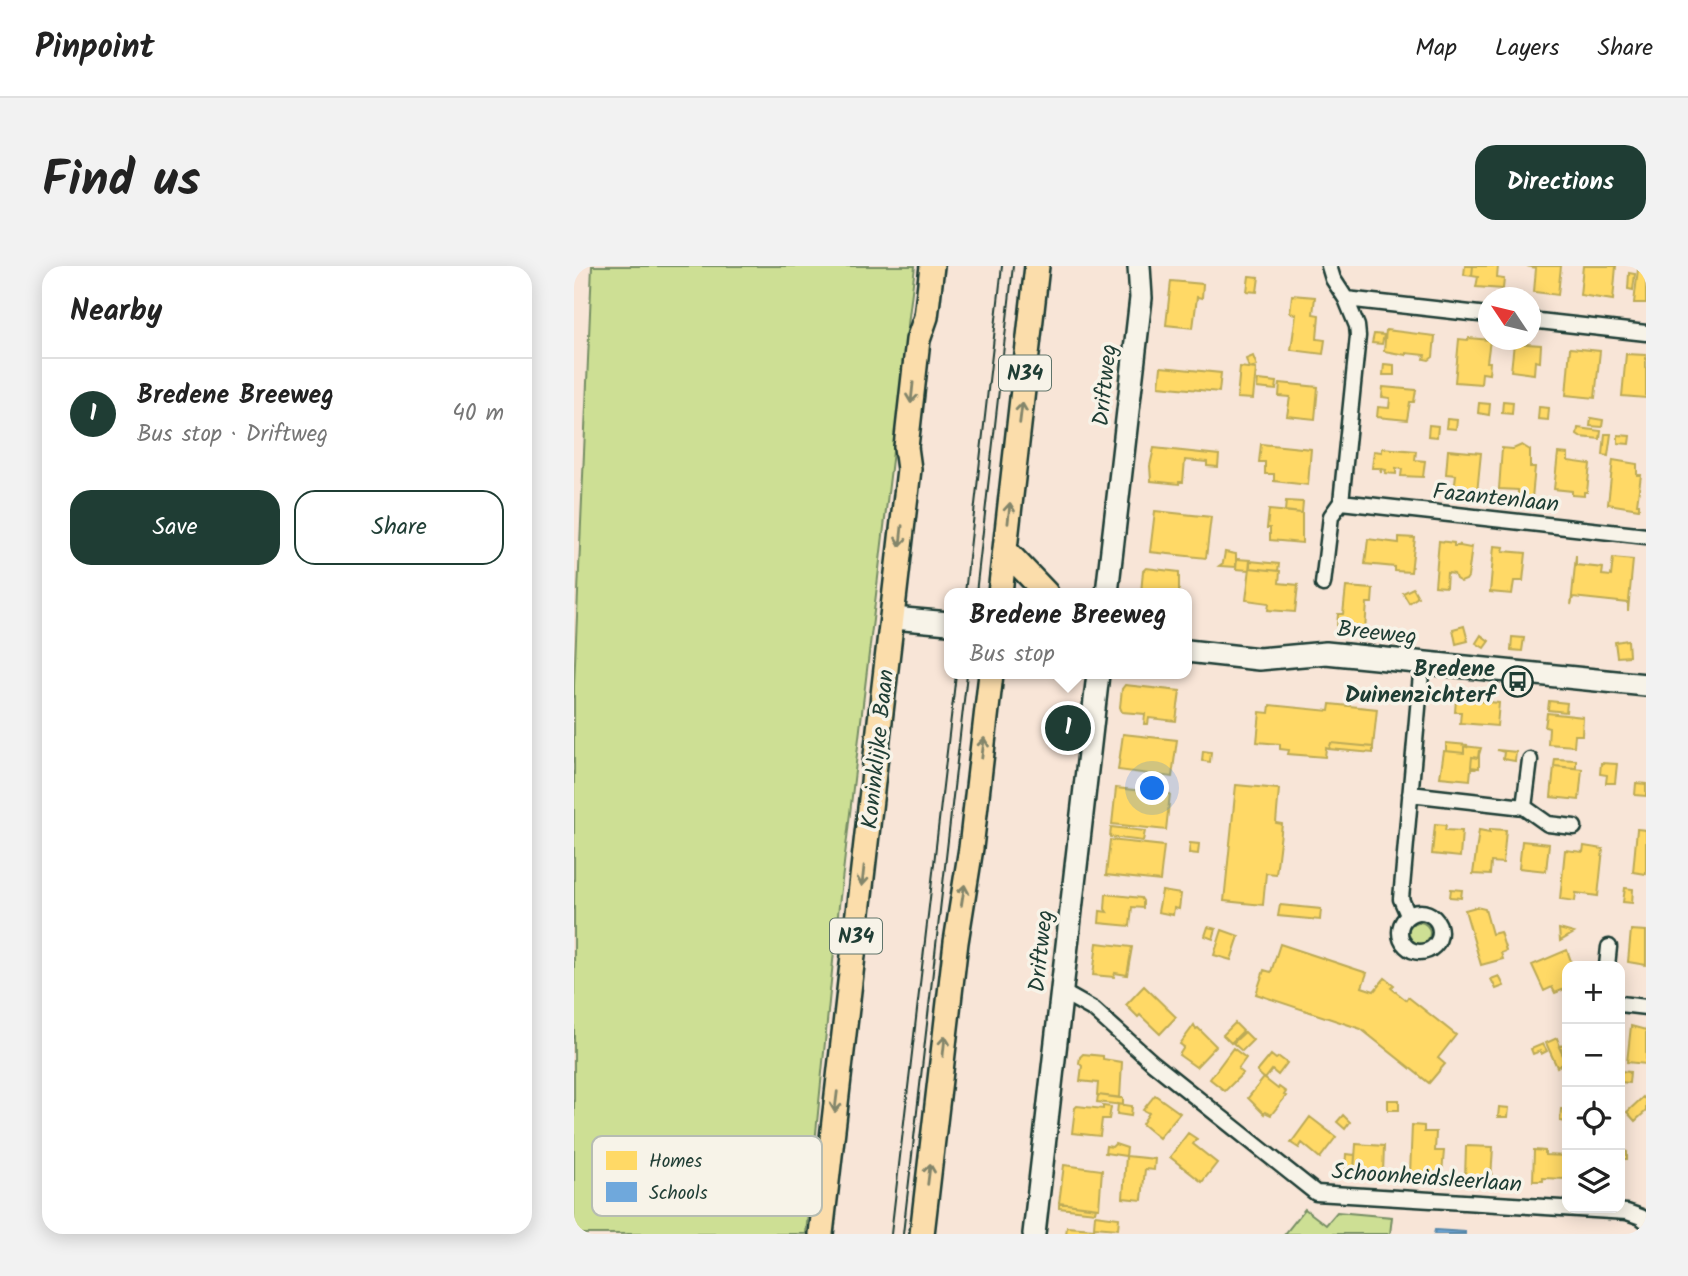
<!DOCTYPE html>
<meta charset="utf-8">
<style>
body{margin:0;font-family:Kalam,sans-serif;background:#f2f2f2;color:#222}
.controls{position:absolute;right:21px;bottom:21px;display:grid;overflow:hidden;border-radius:14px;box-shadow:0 4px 18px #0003}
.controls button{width:63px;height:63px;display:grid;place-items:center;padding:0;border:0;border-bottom:2px solid #e0e0e0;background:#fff;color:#222;font:35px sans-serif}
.compass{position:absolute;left:904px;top:21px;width:63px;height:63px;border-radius:50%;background:#fff;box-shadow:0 4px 18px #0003;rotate:305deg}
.you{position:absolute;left:579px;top:523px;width:24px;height:24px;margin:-18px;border:5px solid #fff;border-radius:50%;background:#1a73e8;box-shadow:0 0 0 10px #1a73e833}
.badge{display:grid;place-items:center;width:46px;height:46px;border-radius:50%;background:#1f3d34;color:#fff;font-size:23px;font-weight:700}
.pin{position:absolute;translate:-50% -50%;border:4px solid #fff;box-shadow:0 2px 7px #0006}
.popup{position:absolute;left:370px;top:322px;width:248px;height:91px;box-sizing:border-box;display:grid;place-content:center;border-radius:14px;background:#fff;filter:drop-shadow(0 2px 5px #0005);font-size:23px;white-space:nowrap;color:#767676}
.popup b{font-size:26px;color:#222}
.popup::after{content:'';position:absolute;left:50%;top:100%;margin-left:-14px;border:14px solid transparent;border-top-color:#fff}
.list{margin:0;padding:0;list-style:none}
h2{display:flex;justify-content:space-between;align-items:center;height:91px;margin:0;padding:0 28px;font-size:30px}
h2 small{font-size:23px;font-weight:400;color:#767676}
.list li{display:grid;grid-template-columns:46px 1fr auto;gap:21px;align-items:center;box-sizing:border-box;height:112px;padding:0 28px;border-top:2px solid #e0e0e0}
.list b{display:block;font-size:26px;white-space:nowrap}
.list p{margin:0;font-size:23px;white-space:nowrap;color:#767676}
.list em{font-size:23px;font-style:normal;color:#767676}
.actions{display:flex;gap:14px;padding:21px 28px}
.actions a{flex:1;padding:16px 0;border:2px solid #1f3d34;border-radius:21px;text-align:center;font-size:24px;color:#1f3d34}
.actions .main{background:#1f3d34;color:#fff}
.icon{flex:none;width:38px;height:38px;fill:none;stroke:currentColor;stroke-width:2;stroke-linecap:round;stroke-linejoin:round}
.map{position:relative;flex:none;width:1072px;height:968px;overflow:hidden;border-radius:21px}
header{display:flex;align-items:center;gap:42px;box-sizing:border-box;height:98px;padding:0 35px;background:#fff;border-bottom:2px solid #e0e0e0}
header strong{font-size:33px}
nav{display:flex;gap:38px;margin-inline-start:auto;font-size:24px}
.intro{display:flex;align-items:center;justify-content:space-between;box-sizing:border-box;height:168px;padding:0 42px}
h1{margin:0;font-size:49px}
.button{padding:18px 32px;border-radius:21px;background:#1f3d34;color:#fff;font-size:24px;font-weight:700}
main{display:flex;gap:42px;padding:0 42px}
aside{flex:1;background:#fff;border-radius:21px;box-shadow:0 4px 18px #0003}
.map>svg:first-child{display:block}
.green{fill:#cddf94;stroke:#768e64;stroke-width:2}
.homes{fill:#ffd966;stroke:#bcaa57;stroke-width:2}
.schools{fill:#6fa8dc;stroke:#5788aa;stroke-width:2}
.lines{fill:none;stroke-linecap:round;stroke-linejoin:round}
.street-casing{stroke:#1f3d34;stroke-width:19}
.secondary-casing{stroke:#1f3d34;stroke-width:26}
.primary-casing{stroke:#1f3d34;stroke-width:28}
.street{stroke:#f7f3e8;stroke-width:14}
.secondary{stroke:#f7f3e8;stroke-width:21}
.primary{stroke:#fbddab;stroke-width:23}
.tram{stroke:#1f3d34;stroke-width:2}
.oneway{stroke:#82856a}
.labels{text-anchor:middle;stroke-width:7;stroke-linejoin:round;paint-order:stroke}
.shield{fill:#f7f3e8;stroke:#60746a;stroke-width:2}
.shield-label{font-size:21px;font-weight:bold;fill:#1f3d34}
.street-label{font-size:23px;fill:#1f3d34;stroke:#f7f3e8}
.poi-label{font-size:23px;font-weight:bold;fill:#1f3d34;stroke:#f7f3e8;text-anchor:end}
.key{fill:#f7f3e8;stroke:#b6bcb2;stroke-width:2}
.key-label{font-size:19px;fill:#1f3d34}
</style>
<header>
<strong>Pinpoint</strong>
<nav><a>Map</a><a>Layers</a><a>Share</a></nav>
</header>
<div class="intro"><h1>Find us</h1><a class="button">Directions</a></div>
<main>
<aside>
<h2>Nearby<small></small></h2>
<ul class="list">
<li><span class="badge">1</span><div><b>Bredene Breeweg</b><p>Bus stop · Driftweg</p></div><em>40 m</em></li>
</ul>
<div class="actions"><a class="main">Save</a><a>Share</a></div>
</aside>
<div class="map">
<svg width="1072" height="968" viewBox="0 0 1072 968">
<rect width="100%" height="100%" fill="#f8e5d7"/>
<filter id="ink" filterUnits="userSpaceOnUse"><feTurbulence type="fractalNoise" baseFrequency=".0143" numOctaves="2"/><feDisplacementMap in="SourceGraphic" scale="14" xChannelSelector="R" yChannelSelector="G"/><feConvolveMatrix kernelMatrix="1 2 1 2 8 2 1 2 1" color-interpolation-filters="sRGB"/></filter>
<g filter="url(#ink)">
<path class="green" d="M18 0H341L262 665 232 968H0V420Z
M834 667a11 11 0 1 1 22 0a11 11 0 1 1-22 0Z
M731 943 752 959 763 946 818 951 816 968H711Z"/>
<path class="homes" d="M891 0H899L898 10 890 9Z
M899 0H924L923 12 930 13 929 23 902 21 904 11 898 10Z
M987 0 984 29 960 26 962 2 953 0Z
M1009 0H1042L1039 34 1006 29Z
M1064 3 1072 4V37H1060Z
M1055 7 1061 8 1059 24 1054 23Z
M675 10 685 11 683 26 673 25Z
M597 15 629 18 628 32 623 31 619 62 592 59Z
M718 29 741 31 739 48 745 49 743 73 751 74 749 88 717 84 722 48 716 47Z
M812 64 861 70 859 91 855 94 850 93 851 89 832 87V89L810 85Z
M800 68 810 69 808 78 798 77Z
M895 72 916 74 913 96H916L915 108 908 107 907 118 881 116 885 73 894 74Z
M940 77 967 79 966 96 961 95 960 108 937 105Z
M996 82 1026 85 1021 132 992 129Z
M1052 88 1072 89V132L1048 130Z
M679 90 683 100 675 102 672 93Z
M810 98 820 99V109H809Z
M587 101 647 107 645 126 585 120Z
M666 101 682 103 679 133 663 132Z
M684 114 703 116 702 124 683 122Z
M706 117 744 121 741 153 713 150 716 131 705 130Z
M809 121 842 124 840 136H836L833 154 803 151 804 141 815 142 816 132 808 131Z
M929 135 939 136 938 148 928 147Z
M905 137 916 138 915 149 904 147Z
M965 141 975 142 974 154 964 153Z
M1017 152 1029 154 1028 161 1016 160Z
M873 153 883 154 882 163 872 162Z
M855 159 864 160 863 171 854 170Z
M1004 162 1027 165 1026 173 1006 171 1003 169Z
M1031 168H1037L1034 190 1029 189Z
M1044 169 1056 170 1055 178 1044 177Z
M687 178 737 183 734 219 700 215V208H691V196H685Z
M948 179 956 184V201H961L958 232 944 231V224L925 223 928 182 939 183Z
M580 182 645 189 644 201 633 200V196L611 194 609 216H605V218L577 215 576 200Z
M808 182 842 185 841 194 851 195 849 211 827 210 828 203 822 202V208L811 207 812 204 807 203V207L806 202H798L800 185 808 186Z
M874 184 907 187 903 227 880 225 882 209 872 208Z
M984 187 994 188V195L1016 198 1013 226H1010V230L998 229V225L980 223Z
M1039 194 1063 198V209H1067L1063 238H1065V243L1034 238Z
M712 235 729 236 728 247 711 245Z
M695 244 728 247V277L696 274V262H693Z
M581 245 637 251 632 292 576 286Z
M825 271 841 272 837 306 821 305V301L791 298 794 273 825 277Z
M865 275 880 277V280H885L886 278V280L896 282 898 280 894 311 892 314 887 316 882 313 880 308 873 307 872 321 861 320Z
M920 280 930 281 929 285 952 287 949 315H940L938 328 916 326Z
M651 286 662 288V301L645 300 649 297Z
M1002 289V299L1029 302 1028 309 1037 310 1039 292 1059 294 1054 345V337L999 331 997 339Z
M663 293 676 294 675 304 662 303Z
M676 295 705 298 704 305 676 302Z
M572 302 605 306V327H567L569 305Z
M676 302 706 305 705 317 724 319 721 346 694 344 695 337 672 334Z
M772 321 799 323 798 337H793L791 364 763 361 764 348H769Z
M839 322 844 331 835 337 829 327Z
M890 360 894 375 882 378 879 363Z
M907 369 915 375 910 382 902 377Z
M938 371 950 372 948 385 937 384Z
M1054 374 1055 390 1043 391 1041 376Z
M551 419 606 425 602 455 575 452 574 458H570L571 448 548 446 546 441 548 423Z
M882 433 925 437 923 460 886 457 887 446H881Z
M975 435 993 437 992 446 974 444Z
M756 438 803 443 799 481 757 477 755 483 752 482 751 491 714 488 715 484 706 483V478L683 476 686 446 695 447 696 439 755 445Z
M973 447 1009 451 1008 469H1001L1000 480 974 478 975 462 971 461Z
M549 468 603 474 598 511 544 504Z
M757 477 799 481V487L755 483Z
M872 477 893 479V481L890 480V487L872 485Z
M890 480 907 482 904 492 898 491 897 501 900 503H897L896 514 866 511 870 485 890 487Z
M905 484V502L897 501 898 491 904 492Z
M923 484 942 486 941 495 929 493 930 486Z
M629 485 637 486 636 496 628 495Z
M981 493 1002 494V502L980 500Z
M1027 497 1043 498 1041 517H1032L1033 509 1026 508Z
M980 500 1008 503 1005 534 977 531Z
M1062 517 1072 518V530L1061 529Z
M662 519 705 523 702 557 708 558 702 608 692 607 689 639 650 635Z
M542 522 596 528 592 564 538 558Z
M861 558 872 559 871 564 888 565 886 591 858 588Z
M537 561 571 565 569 575 536 571Z
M916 563 932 564 929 597 917 596 916 609 899 608 905 564 916 566Z
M1063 563 1072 564V608L1059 606Z
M536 574 590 580 586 615 532 609Z
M948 575 975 578 972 605 945 602Z
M616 577 625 578 624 588 615 587Z
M1010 580 1029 583 1024 630 1002 627 1001 635 986 633 991 584 1009 586Z
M1051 622 1059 623 1058 637 1049 636Z
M877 623 888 624 887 632 876 631Z
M588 625 607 628 605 643 600 642 599 649 584 646Z
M532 628 567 632 569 635V642L558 641 556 660 525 657 526 645 533 646 531 643Z
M706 639 747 643 746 654 704 650Z
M902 641 911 643 918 668 926 666 932 685 927 687 929 693 907 699 891 644Z
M634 661 642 663 639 673 631 670Z
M985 663 1000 667 986 675Z
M648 664 665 670 657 694 640 689Z
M1057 664 1072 665V699L1054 696Z
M523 677 558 681 553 709 541 707 540 711 519 709Z
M706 678 793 707 788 721 800 725 811 712 820 719 817 722 832 734 834 731 882 769 864 792 871 798 855 817 787 763 682 728 690 704 697 706Z
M993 684 998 698V700H993V722L981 727 978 721 970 725 958 699Z
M925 710 930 720 922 723 917 713Z
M570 720 602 751 586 768 566 749 564 751 552 739Z
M661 757 669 765 657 777 649 769Z
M620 759 622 763 624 762 642 780 622 801 605 789 610 781 606 778Z
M1057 760 1072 764V798L1053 796Z
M671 766 679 774 668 785 659 777Z
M983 772 992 796 983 801 972 777Z
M993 777V798L985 781Z
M969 778 973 785 967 788 966 785 959 788 957 783Z
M659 782 672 792 664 803 669 807 651 825 636 813Z
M509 788 529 790V793L548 796 546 832 523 829 524 817 506 815 508 800 505 797 506 791Z
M697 789 702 793 705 791 713 797 704 809 698 804 691 813 683 806Z
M1046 805 1056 806 1055 817 1046 816Z
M690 812 704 823 705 821 712 826 710 829 712 830 697 849 691 846 690 848 674 832Z
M524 829 549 832V839L523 836Z
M581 829 606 847 585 872 568 858 575 847 569 844Z
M1069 831 1072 834V845L1061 855 1053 846Z
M814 834H825V844H814Z
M544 838 558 840 557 850 543 848Z
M503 840 529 843V840L537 841 535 853H528L526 870 498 867 501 842Z
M925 841 935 842 934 851H924Z
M987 843H993V856L986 855Z
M769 849 776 856 771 863 763 856Z
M736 851 762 871 746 892 728 877 725 882 717 877Z
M838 859 850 860V866H862L861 885H870L868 907 836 908Z
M614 867 623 873 619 878 643 897 628 916 596 891Z
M541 878 553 882 552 890 531 887 532 880 538 881Z
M782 878 810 880 809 907 796 904 780 906Z
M892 880 919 881 917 913 891 911Z
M1046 883 1053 886V893H1048L1047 914Z
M960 884 971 885V889L993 890 992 913 969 912V915H959Z
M772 888 781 889 780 903 771 902Z
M552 890 581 893 580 904 571 903 568 934 549 932Z
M490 899 528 904 525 942 485 937Z
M485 937 522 942 521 946 485 942Z
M521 949 545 952 544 963 520 961Z
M493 961 520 963 519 968H492Z"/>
<path class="schools" d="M861 964 891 966V968H860Z"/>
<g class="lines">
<defs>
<path id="street" d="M755 0 759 13 772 33 914 49
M772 33 783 60 784 70 767 236 1072 270
M956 54 1072 67
M749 318 757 250 767 236
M836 528 950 541 974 558 1000 561
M950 541 956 494
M826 666a20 20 0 1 1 40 0a20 20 0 1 1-40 0Z
M834 649 827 633 848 397
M1033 700 1035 681
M488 726 520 744 579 797 742 927 1053 946 1067 951 1072 955
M1046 738 1072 741"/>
<path id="secondary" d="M533 327 567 32 565 0
M319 352 375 357
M613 385 685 393 752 387 1072 419
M460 968 524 408"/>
<path id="primary" d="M431 284 472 327
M426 327 463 0
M247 968 335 203 332 181 344 74 352 51 358 0
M348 968 382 676 397 582 417 408"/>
</defs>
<use href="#street" class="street-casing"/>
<use href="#secondary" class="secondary-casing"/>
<use href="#primary" class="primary-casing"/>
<use href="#street" class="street"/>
<use href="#secondary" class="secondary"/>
<use href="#primary" class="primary"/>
<path class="tram" d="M391 327 428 0
M402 327 439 0
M317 968 382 408
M329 968 393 408"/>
</g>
<defs><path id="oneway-shaft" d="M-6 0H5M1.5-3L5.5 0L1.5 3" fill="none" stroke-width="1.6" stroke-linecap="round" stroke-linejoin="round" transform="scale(1.75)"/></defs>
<g class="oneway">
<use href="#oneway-shaft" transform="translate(338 127) rotate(96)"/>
<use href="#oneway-shaft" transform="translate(447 147) rotate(-83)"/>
<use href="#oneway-shaft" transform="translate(435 247) rotate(-84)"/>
<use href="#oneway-shaft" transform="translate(327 270) rotate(96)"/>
<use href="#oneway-shaft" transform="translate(409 482) rotate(-83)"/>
<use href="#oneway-shaft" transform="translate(289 610) rotate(96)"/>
<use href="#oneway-shaft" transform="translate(389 629) rotate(-81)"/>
<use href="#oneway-shaft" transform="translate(370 780) rotate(-84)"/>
<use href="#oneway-shaft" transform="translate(262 836) rotate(97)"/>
<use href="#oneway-shaft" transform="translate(355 908) rotate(-83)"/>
</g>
</g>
<defs>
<symbol id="bus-ring" viewBox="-11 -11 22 22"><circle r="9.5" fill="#f7f3e8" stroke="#1f3d34" stroke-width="1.5"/><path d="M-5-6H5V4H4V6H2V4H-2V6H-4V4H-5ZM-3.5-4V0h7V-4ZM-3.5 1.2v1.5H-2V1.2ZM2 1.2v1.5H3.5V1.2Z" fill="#1f3d34"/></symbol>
</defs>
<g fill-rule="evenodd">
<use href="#bus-ring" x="926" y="398" width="35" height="35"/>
</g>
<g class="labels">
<g class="shield">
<rect x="425" y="89.5" width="52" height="35" rx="5"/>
<rect x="256" y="652.5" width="52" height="35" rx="5"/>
</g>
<g class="shield-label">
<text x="451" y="114">N34</text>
<text x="282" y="677">N34</text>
</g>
<g class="street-label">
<text transform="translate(530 119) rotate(-84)" y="8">Driftweg</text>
<text transform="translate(922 231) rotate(6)" y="8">Fazantenlaan</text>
<text transform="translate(803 366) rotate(6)" y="8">Breeweg</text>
<text transform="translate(303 483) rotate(-84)" y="8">Koninklijke Baan</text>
<text transform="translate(466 685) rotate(-84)" y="8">Driftweg</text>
<text transform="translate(853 911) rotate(4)" y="8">Schoonheidsleerlaan</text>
</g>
<g class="poi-label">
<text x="921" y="410">Bredene<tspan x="921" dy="26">Duinenzichterf</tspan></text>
</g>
</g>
<rect x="18" y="870" width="230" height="80" rx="10" class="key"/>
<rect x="32" y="885" width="31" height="19" fill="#ffd966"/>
<rect x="32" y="916" width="31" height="20" fill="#6fa8dc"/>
<g class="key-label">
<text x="75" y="901">Homes</text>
<text x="75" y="933">Schools</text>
</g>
</svg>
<div class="controls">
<button>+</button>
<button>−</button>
<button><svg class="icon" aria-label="locate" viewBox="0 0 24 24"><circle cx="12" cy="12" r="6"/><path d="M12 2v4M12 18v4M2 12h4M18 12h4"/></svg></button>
<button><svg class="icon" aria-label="layers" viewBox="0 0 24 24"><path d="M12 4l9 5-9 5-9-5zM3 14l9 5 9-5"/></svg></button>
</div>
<svg class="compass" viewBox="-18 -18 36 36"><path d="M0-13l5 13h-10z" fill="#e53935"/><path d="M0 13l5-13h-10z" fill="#767676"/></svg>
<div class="you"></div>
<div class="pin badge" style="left:494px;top:462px">1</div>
<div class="popup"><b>Bredene Breeweg</b>Bus stop</div>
</div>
</main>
